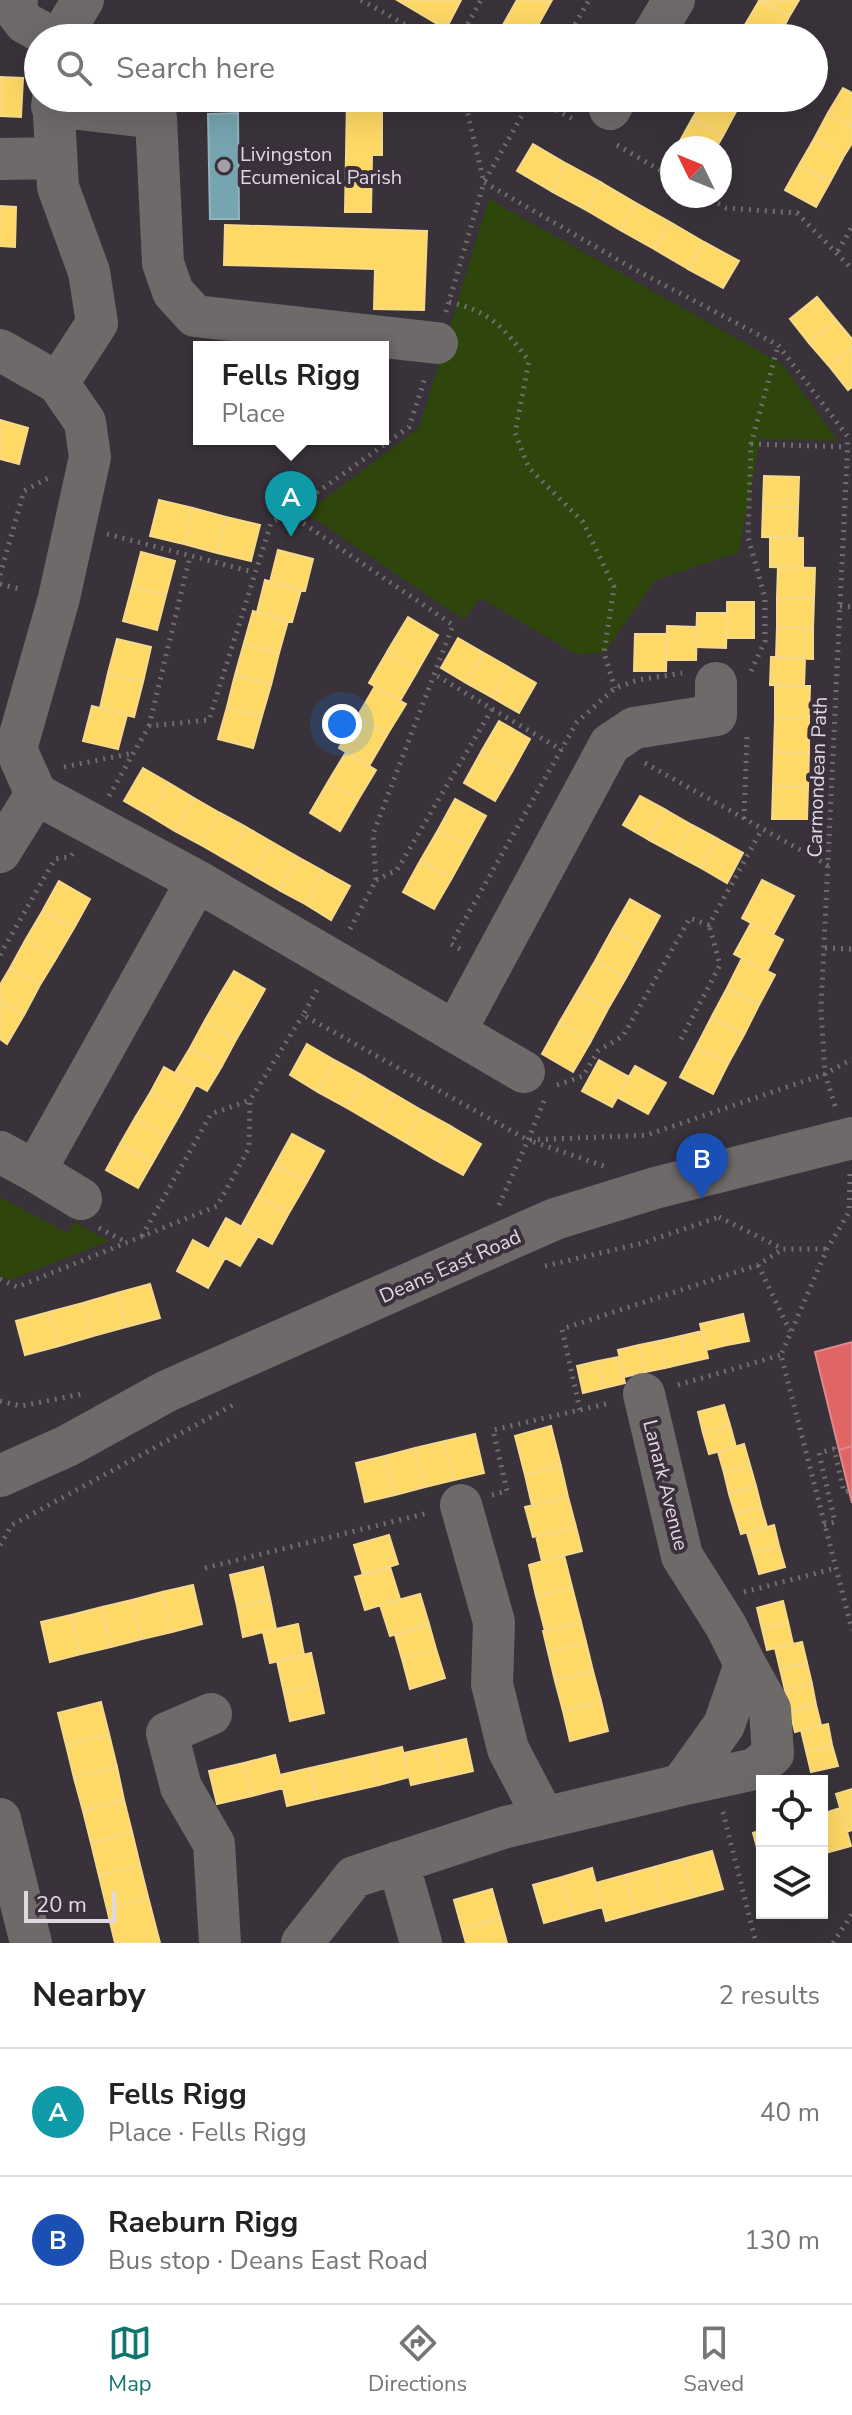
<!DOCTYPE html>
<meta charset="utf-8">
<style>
body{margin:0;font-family:"Nunito Sans",sans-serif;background:#f2f2f2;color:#222}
.controls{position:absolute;right:24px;bottom:24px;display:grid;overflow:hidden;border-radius:0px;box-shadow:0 8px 32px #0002}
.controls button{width:72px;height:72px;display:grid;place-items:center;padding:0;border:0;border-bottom:2px solid #e0e0e0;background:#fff;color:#222;font:40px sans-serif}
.compass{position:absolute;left:660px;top:136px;width:72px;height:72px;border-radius:50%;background:#fff;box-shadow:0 8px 32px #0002;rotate:313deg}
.scale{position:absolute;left:24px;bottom:20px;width:92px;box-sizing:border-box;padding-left:8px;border:4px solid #e0d8e0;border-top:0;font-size:22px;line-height:28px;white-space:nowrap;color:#e0d8e0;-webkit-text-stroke:6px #3c2f3d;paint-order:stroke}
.you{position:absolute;left:342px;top:724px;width:28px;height:28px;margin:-20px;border:6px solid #fff;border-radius:50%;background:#1a73e8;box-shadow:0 0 0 12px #1a73e833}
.badge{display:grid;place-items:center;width:52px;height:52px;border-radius:50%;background:#0f766e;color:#fff;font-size:26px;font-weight:700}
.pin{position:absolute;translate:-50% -66px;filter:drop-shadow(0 2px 4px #0008)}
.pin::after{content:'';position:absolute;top:42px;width:28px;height:24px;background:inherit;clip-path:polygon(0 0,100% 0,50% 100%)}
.popup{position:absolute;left:193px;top:341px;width:196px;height:104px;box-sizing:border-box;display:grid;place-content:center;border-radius:0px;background:#fff;filter:drop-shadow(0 2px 6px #0005);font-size:26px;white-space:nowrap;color:#767676}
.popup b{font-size:30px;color:#222}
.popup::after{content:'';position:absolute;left:50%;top:100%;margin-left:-16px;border:16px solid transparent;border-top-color:#fff}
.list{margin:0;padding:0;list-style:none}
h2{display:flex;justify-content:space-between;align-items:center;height:104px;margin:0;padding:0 32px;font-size:34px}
h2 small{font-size:26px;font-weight:400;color:#767676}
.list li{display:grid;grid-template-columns:52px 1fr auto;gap:24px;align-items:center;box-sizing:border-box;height:128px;padding:0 32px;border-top:2px solid #e0e0e0}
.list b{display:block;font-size:30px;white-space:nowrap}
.list p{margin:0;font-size:26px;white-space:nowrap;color:#767676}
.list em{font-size:26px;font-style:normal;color:#767676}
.icon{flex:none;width:44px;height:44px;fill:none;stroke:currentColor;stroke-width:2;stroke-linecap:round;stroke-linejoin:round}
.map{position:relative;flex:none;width:852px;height:1943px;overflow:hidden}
.search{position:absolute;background:#fff;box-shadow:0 8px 32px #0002;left:24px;right:24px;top:24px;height:88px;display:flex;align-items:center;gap:20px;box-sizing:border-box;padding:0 28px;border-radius:44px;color:#767676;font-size:30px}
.sheet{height:360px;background:#fff}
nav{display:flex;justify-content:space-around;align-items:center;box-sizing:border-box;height:112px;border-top:2px solid #e0e0e0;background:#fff;font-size:22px;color:#767676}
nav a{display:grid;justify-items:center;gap:4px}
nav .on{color:#0f766e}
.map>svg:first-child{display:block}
.green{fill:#2e450c}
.homes{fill:#ffd966;stroke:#f6d98b;stroke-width:2}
.shops{fill:#e06666;stroke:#e0888b;stroke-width:2}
.public{fill:#76a5af;stroke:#96b4be;stroke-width:2}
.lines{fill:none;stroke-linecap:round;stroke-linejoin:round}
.path{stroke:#706d6f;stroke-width:5;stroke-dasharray:2 6;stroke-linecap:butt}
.minor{stroke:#6f6a6a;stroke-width:42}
.poi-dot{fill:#a69ea6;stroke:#3c2f3d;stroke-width:3}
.labels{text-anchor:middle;stroke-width:8;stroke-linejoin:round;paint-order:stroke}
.poi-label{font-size:20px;fill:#e0d8e0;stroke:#3c2f3d;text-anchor:start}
.street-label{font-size:20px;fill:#e0d8e0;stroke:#3c2f3d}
</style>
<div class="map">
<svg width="852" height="1943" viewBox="0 0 852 1943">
<rect width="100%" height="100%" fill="#39323a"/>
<path class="green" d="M489 199 782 364 838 441 760 439 739 552 656 580 604 653 576 654 480 598 464 620 306 513 419 428Z
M0 1197 67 1233 75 1222 109 1241 10 1280 0 1275Z"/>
<path class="homes" d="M397 0H461L446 29Z
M517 0H552L531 38 504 23Z
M759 0H799L789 17Z
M759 1 789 17 778 38H756L742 30Z
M504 23 531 38H495Z
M0 77 23 78 21 117 0 116Z
M843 88 852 93V127L828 113Z
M347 98H382V155H372L371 212H345Z
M704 98H725L739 106 723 136 692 119Z
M828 113 852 127V143L844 156 814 139Z
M692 119 723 136 716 148H676Z
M814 139 844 156 830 182 799 165Z
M533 144 567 164 551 191 517 171Z
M567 164 602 183 586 210 551 191Z
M799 165 830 182 816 207 785 190Z
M602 183 636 203 620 230 586 210Z
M636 203 670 222 654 249 620 230Z
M0 206 16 207 15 247 0 246Z
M670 222 704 242 688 269 654 249Z
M225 225 427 231 424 310 374 309 375 269 224 265Z
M704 242 739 261 723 288 688 269Z
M817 297 836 320 809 343 790 319Z
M836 320 852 339V347L829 366 809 343Z
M852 347V387L848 390 829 366Z
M0 420 28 428 19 464 0 459Z
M764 476 799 477 798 507 763 506Z
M159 500 193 508 184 544 150 536Z
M763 506 798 507 797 538 762 537Z
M193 508 226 517 217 553 184 544Z
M226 517 260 525 251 561 217 553Z
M770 537 803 538V568L770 567Z
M278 550 313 559 305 591 270 582Z
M141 552 175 561 166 595 132 587Z
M778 567 815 568 814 598H777Z
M265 580 301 590 292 622 257 612Z
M132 587 166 595 157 630 123 621Z
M777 598H814L813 628 777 627Z
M727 602H754V638H727Z
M253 611 288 621 279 653 244 643Z
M697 613H727L726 648 696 647Z
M408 617 438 635 418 670 387 652Z
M667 626 697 627 696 660H666Z
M777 627 813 628V659L776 658Z
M635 634H667L666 671H634Z
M458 638 484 653 466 683 441 668Z
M117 639 151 647 143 682 108 673Z
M244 643 279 653 271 685 235 675Z
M387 652 418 670 400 701 369 683Z
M484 653 510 668 493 698 466 683Z
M771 657 805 658 804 686 770 685Z
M510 668 536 683 519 713 493 698Z
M108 673 143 682 134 717 100 708Z
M235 675 271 685 262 716 227 707Z
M375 686 406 704 387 735 357 717Z
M775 686H810L809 719 775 718Z
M92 706 127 715 118 749 83 741Z
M227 707 262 716 253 748 218 739Z
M357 717 387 735 369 766 339 748Z
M775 718 809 719V753L774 752Z
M499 721 530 739 513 770 481 752Z
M346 752 376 770 358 800 328 782Z
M481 752 513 770 495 801 464 783Z
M774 752 809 753 808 787 773 786Z
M143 768 169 783 150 816 124 801Z
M328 782 358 800 340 831 310 813Z
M169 783 194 798 175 831 150 816Z
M773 786 808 787 807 819H772Z
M640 796 666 810 649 840 623 825Z
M194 798 220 813 201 845 175 831Z
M455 799 486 816 469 847 438 830Z
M666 810 692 825 675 854 649 840Z
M220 813 246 827 227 860 201 845Z
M692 825 718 839 701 868 675 854Z
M246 827 272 842 253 875 227 860Z
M438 830 469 847 452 878 420 861Z
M718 839 743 853 727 883 701 868Z
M272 842 298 857 279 890 253 875Z
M298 857 323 871 305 904 279 890Z
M420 861 452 878 434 909 403 892Z
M323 871 350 886 331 920 305 904Z
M762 880 794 896 773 935 742 918Z
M59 881 90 899 74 928 43 910Z
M630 899 660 916 643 947 612 930Z
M43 910 74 928 57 957 26 939Z
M751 923 783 940 767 971 734 954Z
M612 930 643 947 626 978 595 961Z
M26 939 57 957 40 985 10 968Z
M742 958 775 975 759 1005 727 988Z
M595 961 626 978 608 1009 577 992Z
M10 968 40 985 24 1015 0 1001V985Z
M234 971 265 989 251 1014 219 996Z
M727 988 759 1005 744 1035 711 1018Z
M577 992 608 1009 591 1041 559 1023Z
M219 996 251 1014 236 1040 204 1022Z
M0 1001 24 1015 7 1044 0 1039Z
M711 1018 744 1035 728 1064 696 1047Z
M204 1022 236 1040 222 1066 190 1048Z
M559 1023 591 1041 573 1072 542 1054Z
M307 1044 336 1061 318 1092 290 1075Z
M696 1047 728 1064 713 1094 680 1077Z
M190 1048 222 1066 207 1091 175 1073Z
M599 1060 629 1077 612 1107 582 1091Z
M336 1061 365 1077 347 1108 318 1092Z
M635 1066 666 1083 648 1114 617 1097Z
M164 1067 196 1085 182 1111 150 1093Z
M365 1077 394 1094 376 1125 347 1108Z
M150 1093 182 1111 167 1137 135 1118Z
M394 1094 423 1111 405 1142 376 1125Z
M423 1111 452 1127 434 1159 405 1142Z
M135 1118 167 1137 153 1162 120 1144Z
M452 1127 481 1144 463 1175 434 1159Z
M292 1134 324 1151 307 1182 275 1165Z
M120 1144 153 1162 138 1188 106 1170Z
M275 1165 307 1182 289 1213 258 1196Z
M258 1196 289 1213 272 1244 241 1227Z
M226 1218 258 1236 240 1266 209 1249Z
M193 1240 225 1258 208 1288 177 1271Z
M150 1284 160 1318 126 1327 117 1293Z
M117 1293 126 1327 93 1336 83 1303Z
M83 1303 93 1336 59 1346 49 1312Z
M49 1312 59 1346 25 1355 16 1321Z
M743 1314 749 1341 727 1345 722 1319Z
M722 1319 727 1345 706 1350 700 1324Z
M702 1331 708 1358 686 1363 681 1336Z
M681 1336 686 1363 665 1368 659 1341Z
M659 1341 665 1368 645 1372 639 1345Z
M639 1345 645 1372 624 1377 618 1350Z
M619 1357 625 1383 604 1388 598 1361Z
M598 1361 604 1388 583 1393 577 1366Z
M724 1405 730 1425 703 1433 698 1412Z
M730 1425 736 1447 709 1454 703 1433Z
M551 1426 561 1466 525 1475 515 1436Z
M475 1434 484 1473 454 1480 445 1441Z
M445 1441 454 1480 425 1487 415 1448Z
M744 1444 750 1465 724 1473 718 1452Z
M415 1448 425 1487 395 1495 385 1456Z
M385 1456 395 1495 365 1502 356 1463Z
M750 1465 756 1486 729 1494 724 1473Z
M561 1466 568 1497 532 1505 525 1475Z
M756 1486 761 1506 735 1514 729 1494Z
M568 1497 576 1527 533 1537 525 1507Z
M761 1506 767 1527 741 1534 735 1514Z
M774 1525 779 1546 753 1553 747 1533Z
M576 1527 582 1551 542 1561 536 1536Z
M389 1535 398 1564 363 1575 354 1545Z
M779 1546 785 1567 759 1574 753 1553Z
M564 1555 572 1587 536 1596 529 1565Z
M263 1567 270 1599 237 1606 230 1575Z
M390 1567 400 1599 365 1610 355 1577Z
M193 1585 202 1624 172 1632 162 1592Z
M572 1587 581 1622 545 1631 536 1596Z
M162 1592 172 1632 142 1639 132 1600Z
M420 1594 429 1624 390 1636 380 1605Z
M270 1599 276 1629 243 1637 237 1606Z
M132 1600 142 1639 111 1647 102 1607Z
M783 1601 788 1622 762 1629 757 1608Z
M102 1607 111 1647 81 1654 71 1615Z
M71 1615 81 1654 50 1662 41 1622Z
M581 1622 586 1642 548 1652 543 1631Z
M788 1622 793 1644 767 1650 762 1629Z
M298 1624 304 1655 270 1663 263 1632Z
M429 1624 436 1649 402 1659 395 1635Z
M586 1642 593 1671 555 1681 548 1652Z
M802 1642 807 1663 780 1669 775 1648Z
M436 1649 445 1678 410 1689 402 1659Z
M311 1653 318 1685 284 1693 277 1661Z
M807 1663 812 1684 785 1690 780 1669Z
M593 1671 601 1701 563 1711 555 1681Z
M812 1684 816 1705 790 1711 785 1690Z
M318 1685 324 1713 290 1721 284 1693Z
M601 1701 608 1731 570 1741 563 1711Z
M101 1702 109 1734 66 1745 58 1713Z
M816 1705 821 1725 795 1732 790 1711Z
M828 1724 832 1745 806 1751 801 1730Z
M109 1734 117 1767 74 1778 66 1745Z
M466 1739 473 1771 442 1778 435 1746Z
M832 1745 838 1766 811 1772 806 1751Z
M435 1746 442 1778 411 1785 404 1753Z
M402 1747 409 1777 379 1785 372 1754Z
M372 1754 379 1785 348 1792 341 1761Z
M275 1755 283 1788 252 1796 244 1763Z
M341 1761 348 1792 317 1799 310 1768Z
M244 1763 252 1796 217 1804 209 1771Z
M117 1767 124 1800 83 1811 74 1778Z
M310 1768 317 1799 287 1806 280 1775Z
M852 1789V1830L847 1832 836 1794Z
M124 1800 132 1832 91 1843 83 1811Z
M840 1808 851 1846 822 1854V1814Z
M762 1830V1866L753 1833Z
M132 1832 140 1865 99 1876 91 1843Z
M712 1851 723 1889 694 1897 683 1859Z
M683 1859 694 1897 664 1905 654 1867Z
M140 1865 148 1897 107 1909 99 1876Z
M654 1867 664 1905 635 1913 625 1875Z
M592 1868 602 1907 573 1915 562 1877Z
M625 1875 635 1913 606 1921 596 1883Z
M562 1877 573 1915 544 1923 533 1885Z
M492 1889 500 1918 462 1929 454 1900Z
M148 1897 160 1943H115L107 1909Z
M500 1918 507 1943H466L462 1929Z"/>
<path class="shops" d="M852 1342V1446L839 1450 815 1352Z
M852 1446V1503L839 1450Z"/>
<path class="public" d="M238 113 239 219H210L208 114Z"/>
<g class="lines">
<path class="path" d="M361 0 429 38
M460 38 481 0
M567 38 589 0
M464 98 484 182 532 98
M535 98 576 121
M617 145 672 177
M704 196 726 208 797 213 852 269
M838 251 852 227
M449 302C490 311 504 328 529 361L515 433 529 468 583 522 614 587 604 653 615 688
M446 312 484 182 634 269 778 345 848 437
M751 444 847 447
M107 534 253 572
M0 575 24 491 48 478
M0 584 23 590
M840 606 852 607
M751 671 765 641V598L748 537 751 444 778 346
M492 709 562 750
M149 726 190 556
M645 763 829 866
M64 767 133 753
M109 796 149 726 209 720 271 523 288 513
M744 819 747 734
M376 880 397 870 492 709 434 674
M350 929 376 880 373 834 453 625 288 513 409 427 426 375
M825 948 852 949
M460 949 451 944 577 722 615 688 638 680 682 673
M0 955 55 859 70 857 74 852
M317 990 303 1015 528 1140 647 1135 825 1074 852 1059
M681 1039 720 965 709 925
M557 1085 583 1076 598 1051 623 1036 690 918 709 925 762 829
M544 1101 528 1140 604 1166
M835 1106 825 1074 821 1008 848 437
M850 1174 849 1212 827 1249 781 1355 852 1630
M499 1205 528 1140
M719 1217 783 1249H827
M99 1228 126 1242
M142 1236 211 1114 250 1100
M758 1265 790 1331
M545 1266 643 1243 719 1217
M0 1279 17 1287 217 1206 249 1148 250 1100 303 1015
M678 1385 781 1355
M0 1401 21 1406 82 1394
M580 1410 562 1329 758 1265 783 1249
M492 1495 507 1491 493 1430 610 1403
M824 1525 835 1522 819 1453 834 1449 844 1492 852 1490
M0 1545 12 1525 233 1405
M205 1568 428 1513
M744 1592 836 1568
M723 1812 756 1943
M833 1943 852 1914"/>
<path class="minor" d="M17 0 13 7 25 23 53 38
M60 38 83 0
M651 38 674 0
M53 98 58 187 89 272 97 323 58 383
M52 106 156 118 163 263 173 292 195 316 437 343
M610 109 616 98
M0 159 55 158
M0 350 58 383 85 422 90 457 59 598 16 749 36 794 197 881 524 1072
M0 852 36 794
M456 1030 610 744 634 728 716 715V683
M0 1152 35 1171 197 881
M35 1171 81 1199
M0 1476 67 1446 167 1391 555 1219 655 1188 852 1138
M461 1505 494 1622 492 1684 508 1749 544 1818
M211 1714 167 1733 181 1787 214 1844 220 1943
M681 1785 755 1769 773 1754 770 1709 745 1664
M0 1819 31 1943
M398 1862 421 1943
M302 1943 354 1877 506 1827 681 1785 724 1725 745 1664 726 1626 682 1556 644 1394"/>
</g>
<circle class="poi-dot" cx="224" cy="166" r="8"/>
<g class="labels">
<g class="poi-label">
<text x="240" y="161">Livingston<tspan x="240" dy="23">Ecumenical Parish</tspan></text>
</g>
<g class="street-label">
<text transform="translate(817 777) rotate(-88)" y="7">Carmondean Path</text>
<text transform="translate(450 1266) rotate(-24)" y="7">Deans East Road</text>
<text transform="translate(666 1485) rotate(76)" y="7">Lanark Avenue</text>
</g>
</g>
</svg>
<div class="controls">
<button><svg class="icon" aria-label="locate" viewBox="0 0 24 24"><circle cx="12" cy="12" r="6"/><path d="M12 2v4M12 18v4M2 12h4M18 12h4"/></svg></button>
<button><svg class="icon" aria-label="layers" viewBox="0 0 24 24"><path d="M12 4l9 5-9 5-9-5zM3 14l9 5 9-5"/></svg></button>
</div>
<svg class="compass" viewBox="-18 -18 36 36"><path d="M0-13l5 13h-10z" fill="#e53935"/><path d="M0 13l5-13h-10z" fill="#767676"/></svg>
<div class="scale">20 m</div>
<div class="you"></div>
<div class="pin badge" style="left:291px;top:537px;background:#0f9aa8">A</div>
<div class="popup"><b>Fells Rigg</b>Place</div>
<div class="pin badge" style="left:702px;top:1199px;background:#1a4fb4">B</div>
<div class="search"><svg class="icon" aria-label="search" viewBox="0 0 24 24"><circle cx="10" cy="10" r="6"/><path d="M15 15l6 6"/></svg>Search here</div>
</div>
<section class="sheet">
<h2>Nearby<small>2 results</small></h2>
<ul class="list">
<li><span class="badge" style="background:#0f9aa8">A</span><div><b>Fells Rigg</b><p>Place · Fells Rigg</p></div><em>40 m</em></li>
<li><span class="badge" style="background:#1a4fb4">B</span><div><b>Raeburn Rigg</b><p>Bus stop · Deans East Road</p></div><em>130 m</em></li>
</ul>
</section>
<nav>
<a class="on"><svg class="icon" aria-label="map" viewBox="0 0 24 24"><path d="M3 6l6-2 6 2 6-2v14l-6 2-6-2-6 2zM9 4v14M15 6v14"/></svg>Map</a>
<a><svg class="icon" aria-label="directions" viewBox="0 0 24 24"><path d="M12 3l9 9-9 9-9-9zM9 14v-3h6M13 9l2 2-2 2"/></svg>Directions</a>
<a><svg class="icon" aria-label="saved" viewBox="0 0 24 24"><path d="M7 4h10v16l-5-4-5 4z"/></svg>Saved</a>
</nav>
